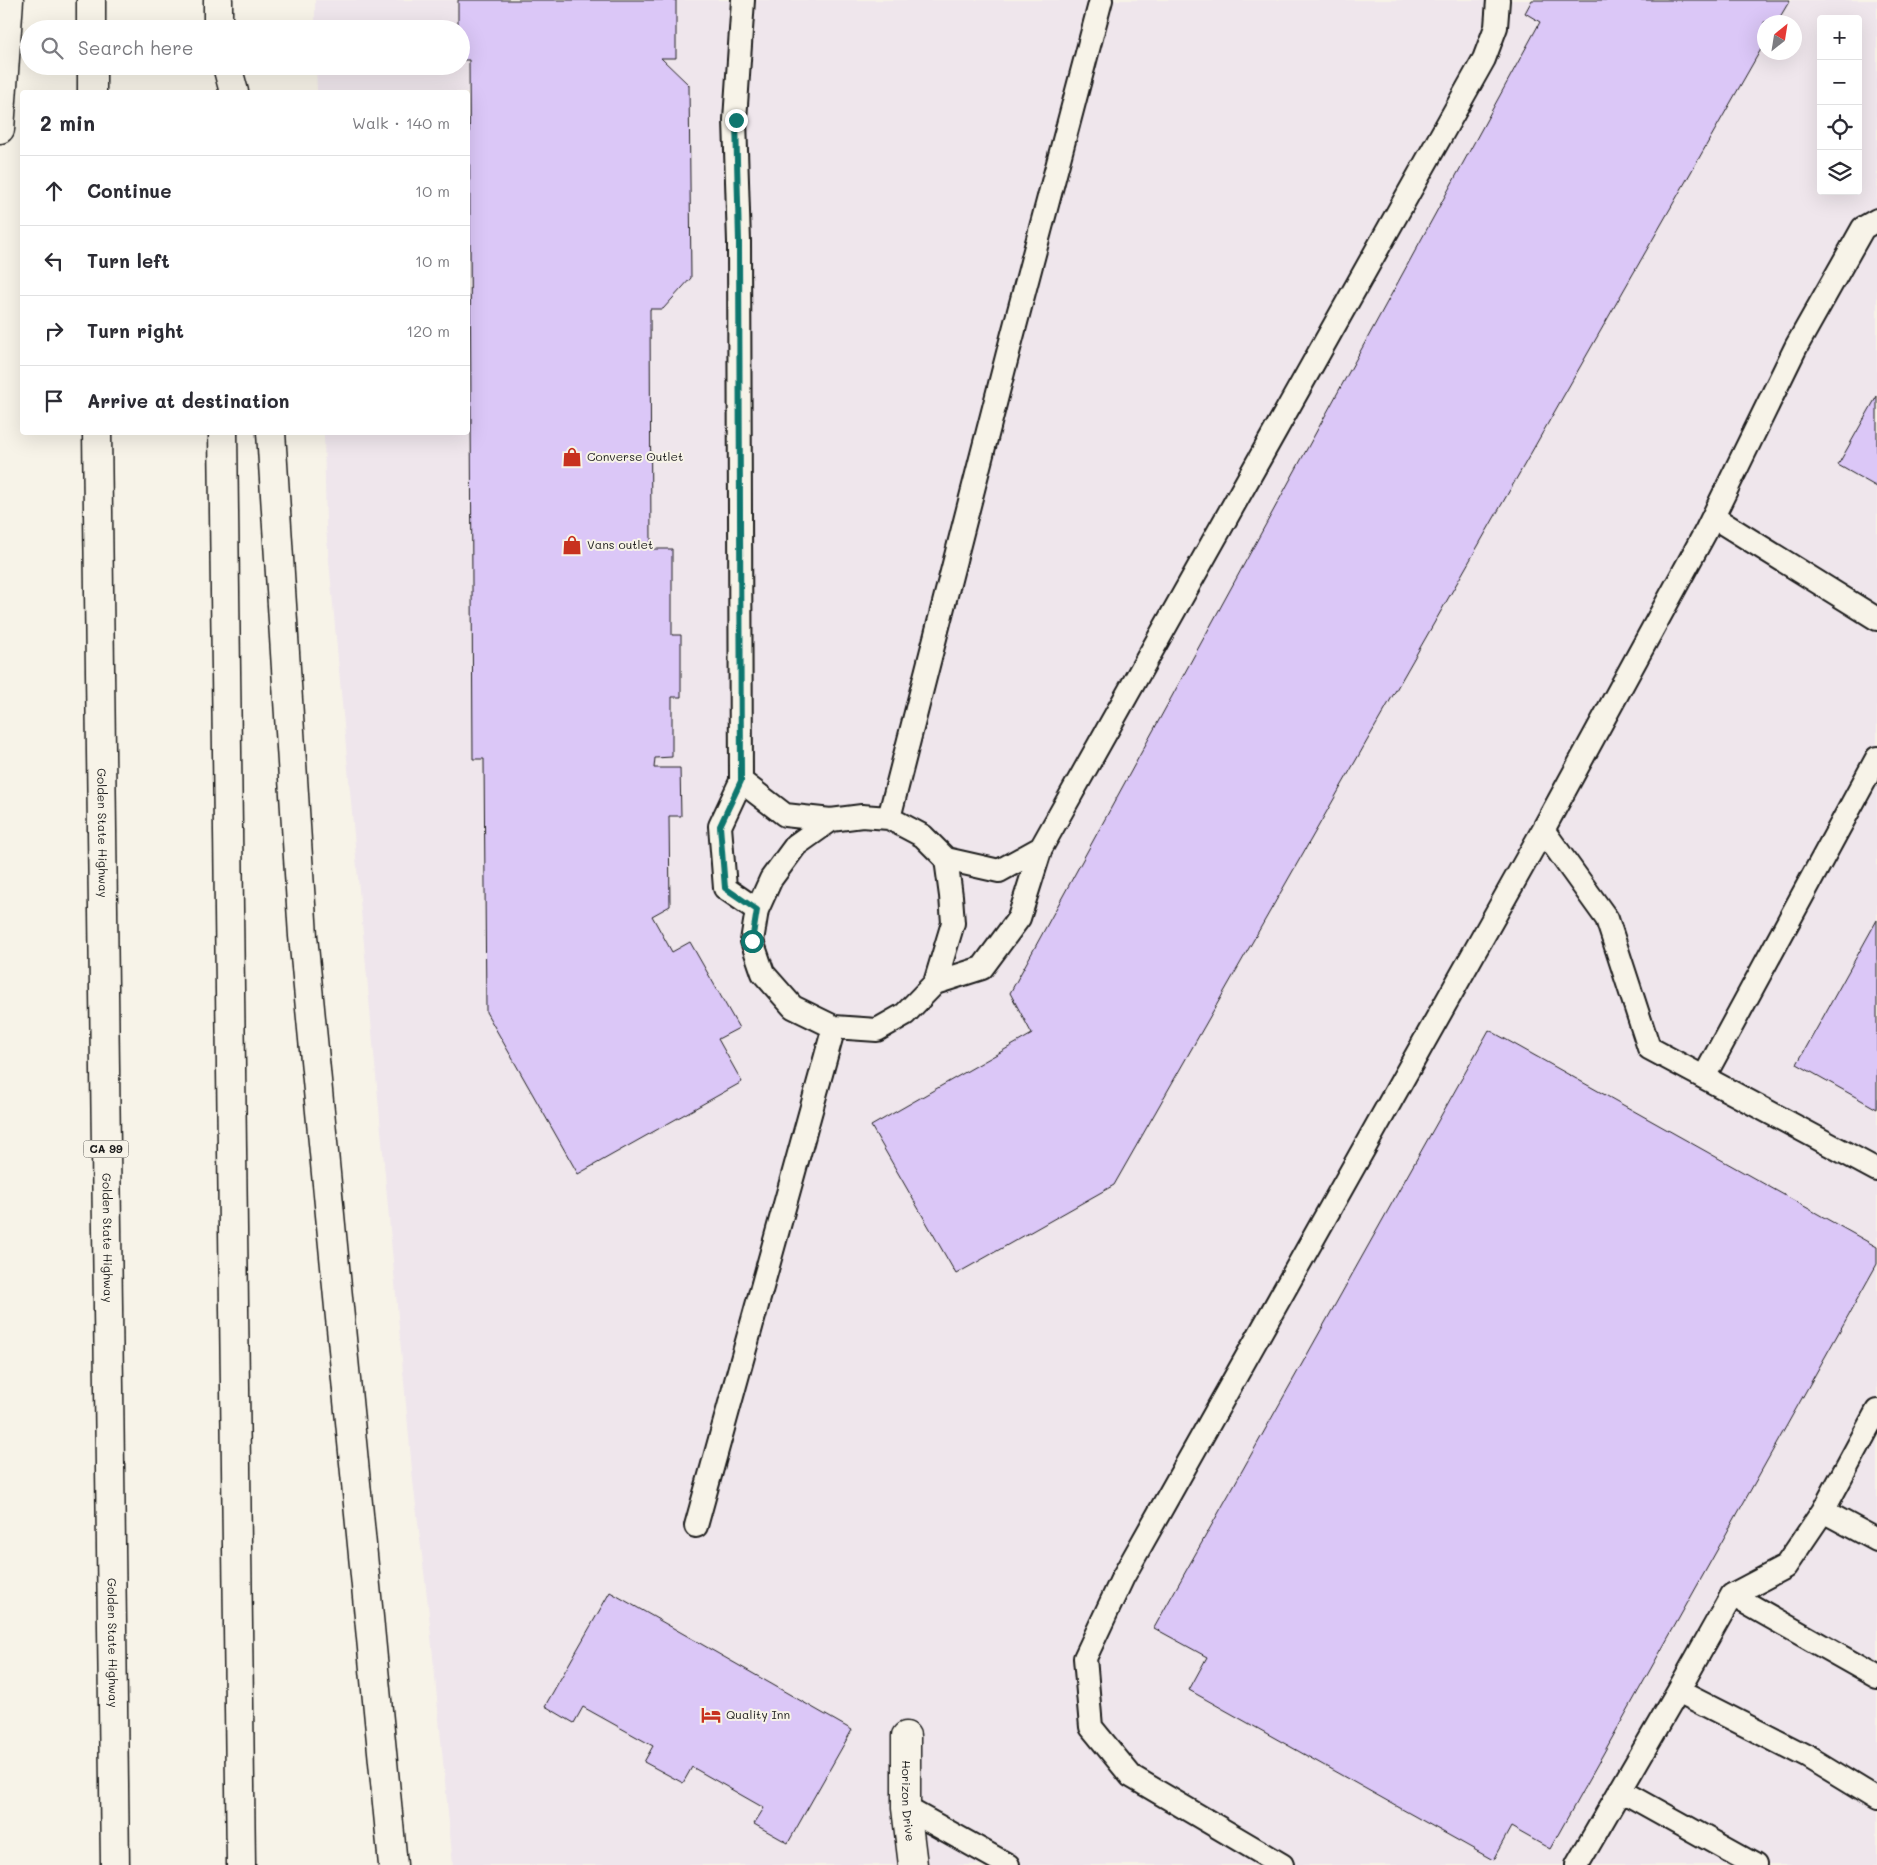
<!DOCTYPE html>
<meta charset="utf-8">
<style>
body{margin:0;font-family:Mali,sans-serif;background:#f2f2f3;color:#2b2b33}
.controls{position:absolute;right:15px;top:15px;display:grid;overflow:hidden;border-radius:5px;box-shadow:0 5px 20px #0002}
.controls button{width:45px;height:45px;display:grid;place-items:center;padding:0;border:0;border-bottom:1px solid #e1e1e2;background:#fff;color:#2b2b33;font:25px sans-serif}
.compass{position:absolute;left:1757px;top:15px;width:45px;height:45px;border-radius:50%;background:#fff;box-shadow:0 5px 20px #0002;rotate:30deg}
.stop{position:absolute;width:15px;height:15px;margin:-11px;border:4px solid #0f766e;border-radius:50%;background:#fff}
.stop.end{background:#0f766e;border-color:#fff;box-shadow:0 1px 5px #0008}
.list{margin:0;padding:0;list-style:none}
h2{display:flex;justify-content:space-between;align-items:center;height:65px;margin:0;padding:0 20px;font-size:21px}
h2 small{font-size:16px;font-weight:400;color:#7c7c81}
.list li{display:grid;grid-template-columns:32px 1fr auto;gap:15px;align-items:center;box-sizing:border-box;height:70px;padding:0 20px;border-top:1px solid #e1e1e2}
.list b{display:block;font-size:19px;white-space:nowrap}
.list em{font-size:16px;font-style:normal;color:#7c7c81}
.icon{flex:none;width:28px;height:28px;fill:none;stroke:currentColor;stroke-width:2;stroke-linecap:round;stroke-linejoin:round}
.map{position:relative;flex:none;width:1877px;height:1865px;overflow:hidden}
.search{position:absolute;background:#fff;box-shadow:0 5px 20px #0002;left:20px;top:20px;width:450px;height:55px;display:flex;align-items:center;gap:12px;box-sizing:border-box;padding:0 18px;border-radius:28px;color:#7c7c81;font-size:19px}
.panel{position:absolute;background:#fff;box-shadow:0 5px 20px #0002;left:20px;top:90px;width:450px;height:345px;border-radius:5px}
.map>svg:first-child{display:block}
.built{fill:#efe6ec;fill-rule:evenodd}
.building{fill:#dbc7f7;stroke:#1c1c1c}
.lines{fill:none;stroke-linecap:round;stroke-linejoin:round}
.service-casing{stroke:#1c1c1c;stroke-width:26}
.minor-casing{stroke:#1c1c1c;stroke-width:31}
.motorway-casing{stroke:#1c1c1c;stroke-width:31}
.service{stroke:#f7f3e8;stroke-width:22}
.minor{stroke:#f7f3e8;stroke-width:28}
.motorway{stroke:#f7f3e8;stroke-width:28}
.route{stroke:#0f766e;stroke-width:6}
.labels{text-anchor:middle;stroke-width:4;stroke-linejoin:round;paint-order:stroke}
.shield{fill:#f7f3e8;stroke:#5e5c59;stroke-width:1}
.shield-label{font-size:11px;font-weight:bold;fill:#1c1c1c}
.poi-label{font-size:12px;fill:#1c1c1c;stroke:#f7f3e8;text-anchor:start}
.street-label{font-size:12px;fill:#1c1c1c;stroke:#f7f3e8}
</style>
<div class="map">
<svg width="1877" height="1865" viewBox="0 0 1877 1865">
<rect width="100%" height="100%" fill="#f7f3e8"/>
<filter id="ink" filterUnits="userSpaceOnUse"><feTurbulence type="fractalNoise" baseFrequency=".02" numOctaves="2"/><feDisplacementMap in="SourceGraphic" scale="10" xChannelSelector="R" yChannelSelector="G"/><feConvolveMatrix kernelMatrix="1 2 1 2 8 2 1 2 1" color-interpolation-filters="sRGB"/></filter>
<g filter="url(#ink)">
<path class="built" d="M315 0H1877V1865H453L428 1605 413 1481 326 528 324 433 468 432V92H317L316 66H461V29H315ZM1821 19H1858V191H1821ZM1764 22H1794V52H1764Z"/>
<path class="building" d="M458 0H676V58H661L689 85 691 278 663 309H650L651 549H672V635H681V697H672V757L655 758 654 768H680L681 816H669L670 906 652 916 672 952 690 942 739 1028 718 1039 742 1082 578 1174 486 1012 484 759H473L469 60H461V29H458Z
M1532 0H1790L1777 22H1764V44L1114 1185 956 1274 871 1126 1032 1034 1010 993 1540 22 1525 13Z
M1877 396V487L1838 465Z
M1877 920V1109L1797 1064Z
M1489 1030 1877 1247V1264L1550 1849 1511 1827 1493 1860 1189 1690 1207 1657 1154 1628Z
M610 1592 852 1730 788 1843 754 1824 764 1808 692 1767 683 1783 644 1762 653 1746 583 1707 574 1723 545 1706Z"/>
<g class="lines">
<defs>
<path id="service" d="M743 0 735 120 739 242 741 781 720 826 725 888 757 910
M1877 220 1863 228 1796 347 1706 531 1543 830 1607 919 1649 1048 1877 1170
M1713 517 1877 619
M741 781 785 815 831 820
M862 816 889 818 923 836 946 859 951 896 953 923 935 983 905 1014 877 1030 834 1027 793 1007 763 973 752 941 757 910 771 879 796 845 831 820Z
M889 818 1010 345 1101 0
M946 859 999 871 1041 848
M935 983 982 968 1019 918 1041 848 1484 59 1496 27 1498 0
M1704 1077 1877 758
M1823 1511 1877 1540
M696 1526 834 1027
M1732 1595 1877 1677
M1678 1691 1808 1757 1877 1799
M1620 1790 1755 1865
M906 1808 1008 1865
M1282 1865 1131 1776 1091 1727 1085 1658 1123 1577 1543 830
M1577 1865 1678 1691 1732 1595 1785 1567 1823 1511 1877 1411"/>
<g id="minor">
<path id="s1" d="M906 1736V1808L913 1865"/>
</g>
<g id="motorway">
<path d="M91 0V29"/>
<path d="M218 0V29"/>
<path d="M92 66V92"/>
<path d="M227 66 234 92"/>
<path d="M0 129 9 0"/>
<path id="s2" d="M97 432 115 1865"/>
<path d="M223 432 241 1865"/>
<path d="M271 432 303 936 393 1865"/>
</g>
</defs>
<use href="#service" class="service-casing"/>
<use href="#minor" class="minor-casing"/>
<use href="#motorway" class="motorway-casing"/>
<use href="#service" class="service"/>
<use href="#minor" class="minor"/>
<use href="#motorway" class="motorway"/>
</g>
</g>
<g class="lines" filter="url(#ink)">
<path class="route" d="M736 120 739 242 741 781 720 826 725 888 757 910 752 941"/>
</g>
<defs>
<symbol id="shop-bare" viewBox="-9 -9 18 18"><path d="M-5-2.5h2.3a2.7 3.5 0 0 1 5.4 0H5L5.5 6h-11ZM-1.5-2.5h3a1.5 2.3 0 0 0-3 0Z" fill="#c8321e" stroke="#f7f3e8" stroke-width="2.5" paint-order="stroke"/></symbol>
<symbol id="hotel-bare" viewBox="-9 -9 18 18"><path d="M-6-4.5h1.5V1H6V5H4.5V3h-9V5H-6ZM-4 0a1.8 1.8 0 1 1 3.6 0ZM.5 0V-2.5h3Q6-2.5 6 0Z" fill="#c8321e" stroke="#f7f3e8" stroke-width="2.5" paint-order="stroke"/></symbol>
</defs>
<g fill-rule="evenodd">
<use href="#shop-bare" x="558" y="443" width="28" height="28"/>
<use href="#shop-bare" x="558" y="531" width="28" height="28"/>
<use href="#hotel-bare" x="697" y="1701" width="28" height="28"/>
</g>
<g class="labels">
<rect class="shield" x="83.5" y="1140.5" width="45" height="17" rx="4"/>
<g class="shield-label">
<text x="106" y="1153">CA 99</text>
</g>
<g class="poi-label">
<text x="587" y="461">Converse Outlet</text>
<text x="587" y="549">Vans outlet</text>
<text x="726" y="1719">Quality Inn</text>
</g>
<g class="street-label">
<text dy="4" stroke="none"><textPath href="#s2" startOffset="401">Golden State Highway</textPath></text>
<text dy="4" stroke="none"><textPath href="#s2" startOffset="806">Golden State Highway</textPath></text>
<text dy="4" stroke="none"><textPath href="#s2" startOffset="1211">Golden State Highway</textPath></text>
<text dy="4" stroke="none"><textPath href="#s1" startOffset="65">Horizon Drive</textPath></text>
</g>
</g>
</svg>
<div class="controls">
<button>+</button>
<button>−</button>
<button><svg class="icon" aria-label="locate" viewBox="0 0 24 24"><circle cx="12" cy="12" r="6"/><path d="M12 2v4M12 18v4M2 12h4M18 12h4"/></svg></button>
<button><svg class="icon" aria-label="layers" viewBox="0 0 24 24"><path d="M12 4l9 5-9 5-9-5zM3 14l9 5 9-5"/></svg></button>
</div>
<svg class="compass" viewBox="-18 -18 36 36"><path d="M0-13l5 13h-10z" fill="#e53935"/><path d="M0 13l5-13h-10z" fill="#7c7c81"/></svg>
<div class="stop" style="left:752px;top:941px"></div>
<div class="stop end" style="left:736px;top:120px"></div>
<div class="search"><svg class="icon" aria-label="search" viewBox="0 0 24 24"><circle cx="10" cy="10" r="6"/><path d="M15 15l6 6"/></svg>Search here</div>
<section class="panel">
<h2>2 min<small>Walk · 140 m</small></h2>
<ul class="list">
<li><svg class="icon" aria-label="ahead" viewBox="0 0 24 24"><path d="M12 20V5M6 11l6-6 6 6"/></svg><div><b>Continue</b></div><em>10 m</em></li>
<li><svg class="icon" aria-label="left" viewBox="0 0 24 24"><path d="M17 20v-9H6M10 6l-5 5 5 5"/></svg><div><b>Turn left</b></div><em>10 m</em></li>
<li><svg class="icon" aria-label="right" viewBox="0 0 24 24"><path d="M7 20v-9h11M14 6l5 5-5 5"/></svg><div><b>Turn right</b></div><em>120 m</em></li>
<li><svg class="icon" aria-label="arrive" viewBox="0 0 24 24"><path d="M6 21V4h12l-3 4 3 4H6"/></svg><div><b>Arrive at destination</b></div></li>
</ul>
</section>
</div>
